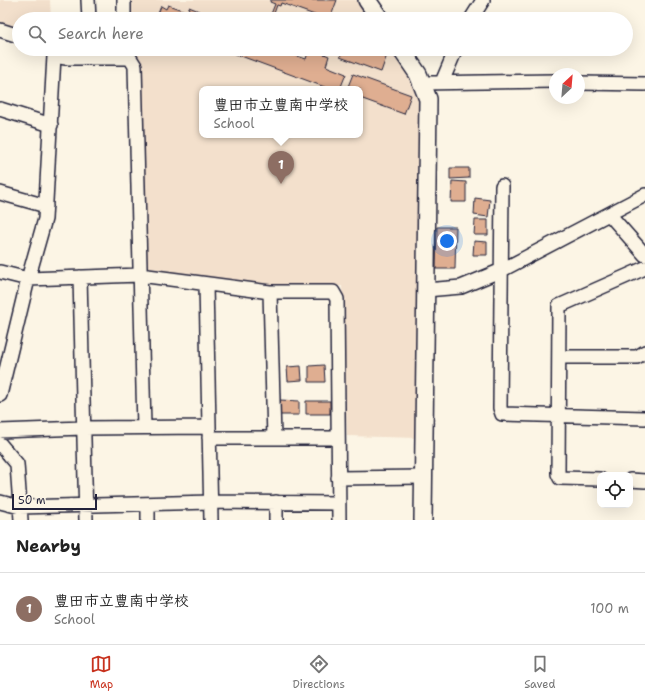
<!DOCTYPE html>
<meta charset="utf-8">
<style>
body{margin:0;font-family:"Shantell Sans","Klee One",sans-serif;background:#f2f2f2;color:#222}
.controls{position:absolute;right:12px;bottom:12px;display:grid;overflow:hidden;border-radius:8px;box-shadow:0 4px 16px #0002}
.controls button{width:36px;height:36px;display:grid;place-items:center;padding:0;border:0;border-bottom:1px solid #e0e0e0;background:#fff;color:#222;font:20px sans-serif}
.compass{position:absolute;left:549px;top:68px;width:36px;height:36px;border-radius:50%;background:#fff;box-shadow:0 4px 16px #0002;rotate:26deg}
.scale{position:absolute;left:12px;bottom:10px;width:85px;box-sizing:border-box;padding-left:4px;border:2px solid #22223b;border-top:0;font-size:11px;line-height:14px;white-space:nowrap;color:#22223b;-webkit-text-stroke:3px #fcf5e5;paint-order:stroke}
.you{position:absolute;left:447px;top:241px;width:14px;height:14px;margin:-10px;border:3px solid #fff;border-radius:50%;background:#1a73e8;box-shadow:0 0 0 6px #1a73e833}
.badge{display:grid;place-items:center;width:26px;height:26px;border-radius:50%;background:#c8321e;color:#fff;font-size:13px;font-weight:700}
.pin{position:absolute;translate:-50% -33px;filter:drop-shadow(0 1px 2px #0008)}
.pin::after{content:'';position:absolute;top:21px;width:14px;height:12px;background:inherit;clip-path:polygon(0 0,100% 0,50% 100%)}
.popup{position:absolute;left:199px;top:86px;width:164px;height:52px;box-sizing:border-box;display:grid;place-content:center;border-radius:8px;background:#fff;filter:drop-shadow(0 1px 3px #0005);font-size:13px;white-space:nowrap;color:#767676}
.popup b{font-size:15px;color:#222}
.popup::after{content:'';position:absolute;left:50%;top:100%;margin-left:-8px;border:8px solid transparent;border-top-color:#fff}
.list{margin:0;padding:0;list-style:none}
h2{display:flex;justify-content:space-between;align-items:center;height:52px;margin:0;padding:0 16px;font-size:17px}
h2 small{font-size:13px;font-weight:400;color:#767676}
.list li{display:grid;grid-template-columns:26px 1fr auto;gap:12px;align-items:center;box-sizing:border-box;height:72px;padding:0 16px;border-top:1px solid #e0e0e0}
.list b{display:block;font-size:15px;white-space:nowrap}
.list p{margin:0;font-size:13px;white-space:nowrap;color:#767676}
.list em{font-size:13px;font-style:normal;color:#767676}
.icon{flex:none;width:22px;height:22px;fill:none;stroke:currentColor;stroke-width:2;stroke-linecap:round;stroke-linejoin:round}
.map{position:relative;flex:none;width:645px;height:520px;overflow:hidden}
.search{position:absolute;background:#fff;box-shadow:0 4px 16px #0002;left:12px;right:12px;top:12px;height:44px;display:flex;align-items:center;gap:10px;box-sizing:border-box;padding:0 14px;border-radius:22px;color:#767676;font-size:15px}
.sheet{height:124px;background:#fff}
nav{display:flex;justify-content:space-around;align-items:center;box-sizing:border-box;height:56px;border-top:1px solid #e0e0e0;background:#fff;font-size:11px;color:#767676}
nav a{display:grid;justify-items:center;gap:2px}
nav .on{color:#c8321e}
.map>svg:first-child{display:block}
.built{fill:#f3e0cc;fill-rule:evenodd}
.building{fill:#dfae91;stroke:#22223b}
.lines{fill:none;stroke-linecap:round;stroke-linejoin:round}
.minor-casing{stroke:#22223b;stroke-width:16}
.tertiary-casing{stroke:#22223b;stroke-width:20}
.minor{stroke:#fcf5e5;stroke-width:13}
.tertiary{stroke:#fcf5e5;stroke-width:17}
</style>
<div class="map">
<svg width="645" height="520" viewBox="0 0 645 520">
<rect width="100%" height="100%" fill="#fcf5e5"/>
<filter id="ink" filterUnits="userSpaceOnUse"><feTurbulence type="fractalNoise" baseFrequency=".025" numOctaves="2"/><feDisplacementMap in="SourceGraphic" scale="8" xChannelSelector="R" yChannelSelector="G"/><feConvolveMatrix kernelMatrix="1 2 1 2 8 2 1 2 1" color-interpolation-filters="sRGB"/></filter>
<g filter="url(#ink)">
<path class="built" d="M0 0H50L51 19H19V32L0 26Z
M128 0H360L374 19H129Z
M131 49H395L412 74 421 102 418 438 347 436 342 286 270 287 147 271 144 265 140 60ZM202 89H360V135H202Z"/>
<path class="building" d="M271 0H337L330 19H326L281 3 280 6 277 5 272 19H269L275 4 270 2Z
M168 5 188 12 189 7 199 11 196 18 200 19H156L161 6 166 9Z
M222 49H277L306 59 309 49H311L329 56 326 66 346 74 340 89H330Z
M339 49H389L381 72 340 57 343 50Z
M353 74 411 95 404 114 360 98V89H347Z
M450 168H469V178L450 179Z
M452 181 466 182V202H451Z
M475 198 490 200 488 217 474 215Z
M475 220H488V235H474Z
M437 227H456L455 269H436Z
M474 241 487 242V255H473Z
M324 365 325 382H309V366Z
M301 366 302 380 288 381 287 367Z
M280 400 299 401V415H279Z
M306 401H330V414H306Z"/>
<g class="lines">
<defs>
<path id="minor" d="M88 0 89 19
M124 0V19
M471 19 483 0
M0 30 19 36
M54 56 66 58H130L135 66 144 427
M442 82 456 49
M423 83 555 81
M579 83 645 84
M0 109 51 125
M502 186 500 408 502 414 645 418
M0 193 46 206
M609 214 645 255
M0 272 28 279 140 275 270 292H333L337 299 339 520
M80 277 86 520
M206 285 211 520
M426 290 461 287 502 270 645 195
M270 292 274 438
M559 357H637L645 352
M0 395 28 279 45 219 54 56 53 49
M0 431 83 428 209 427
M209 438H338
M0 444 17 464 21 520
M338 478 424 477
M600 479 560 478 558 474 559 306 645 268
M630 480 645 481
M0 502 20 507 211 502 338 503
M276 502V520
M148 505V520"/>
<path id="tertiary" d="M367 0 380 19
M401 49 418 74 428 99 423 520"/>
</defs>
<use href="#minor" class="minor-casing"/>
<use href="#tertiary" class="tertiary-casing"/>
<use href="#minor" class="minor"/>
<use href="#tertiary" class="tertiary"/>
</g>
</g>
</svg>
<div class="controls">
<button><svg class="icon" aria-label="locate" viewBox="0 0 24 24"><circle cx="12" cy="12" r="6"/><path d="M12 2v4M12 18v4M2 12h4M18 12h4"/></svg></button>
</div>
<svg class="compass" viewBox="-18 -18 36 36"><path d="M0-13l5 13h-10z" fill="#e53935"/><path d="M0 13l5-13h-10z" fill="#767676"/></svg>
<div class="scale">50 m</div>
<div class="you"></div>
<div class="pin badge" style="left:281px;top:184px;background:#8d6e63">1</div>
<div class="popup"><b>豊田市立豊南中学校</b>School</div>
<div class="search"><svg class="icon" aria-label="search" viewBox="0 0 24 24"><circle cx="10" cy="10" r="6"/><path d="M15 15l6 6"/></svg>Search here</div>
</div>
<section class="sheet">
<h2>Nearby<small></small></h2>
<ul class="list">
<li><span class="badge" style="background:#8d6e63">1</span><div><b>豊田市立豊南中学校</b><p>School</p></div><em>100 m</em></li>
</ul>
</section>
<nav>
<a class="on"><svg class="icon" aria-label="map" viewBox="0 0 24 24"><path d="M3 6l6-2 6 2 6-2v14l-6 2-6-2-6 2zM9 4v14M15 6v14"/></svg>Map</a>
<a><svg class="icon" aria-label="directions" viewBox="0 0 24 24"><path d="M12 3l9 9-9 9-9-9zM9 14v-3h6M13 9l2 2-2 2"/></svg>Directions</a>
<a><svg class="icon" aria-label="saved" viewBox="0 0 24 24"><path d="M7 4h10v16l-5-4-5 4z"/></svg>Saved</a>
</nav>
